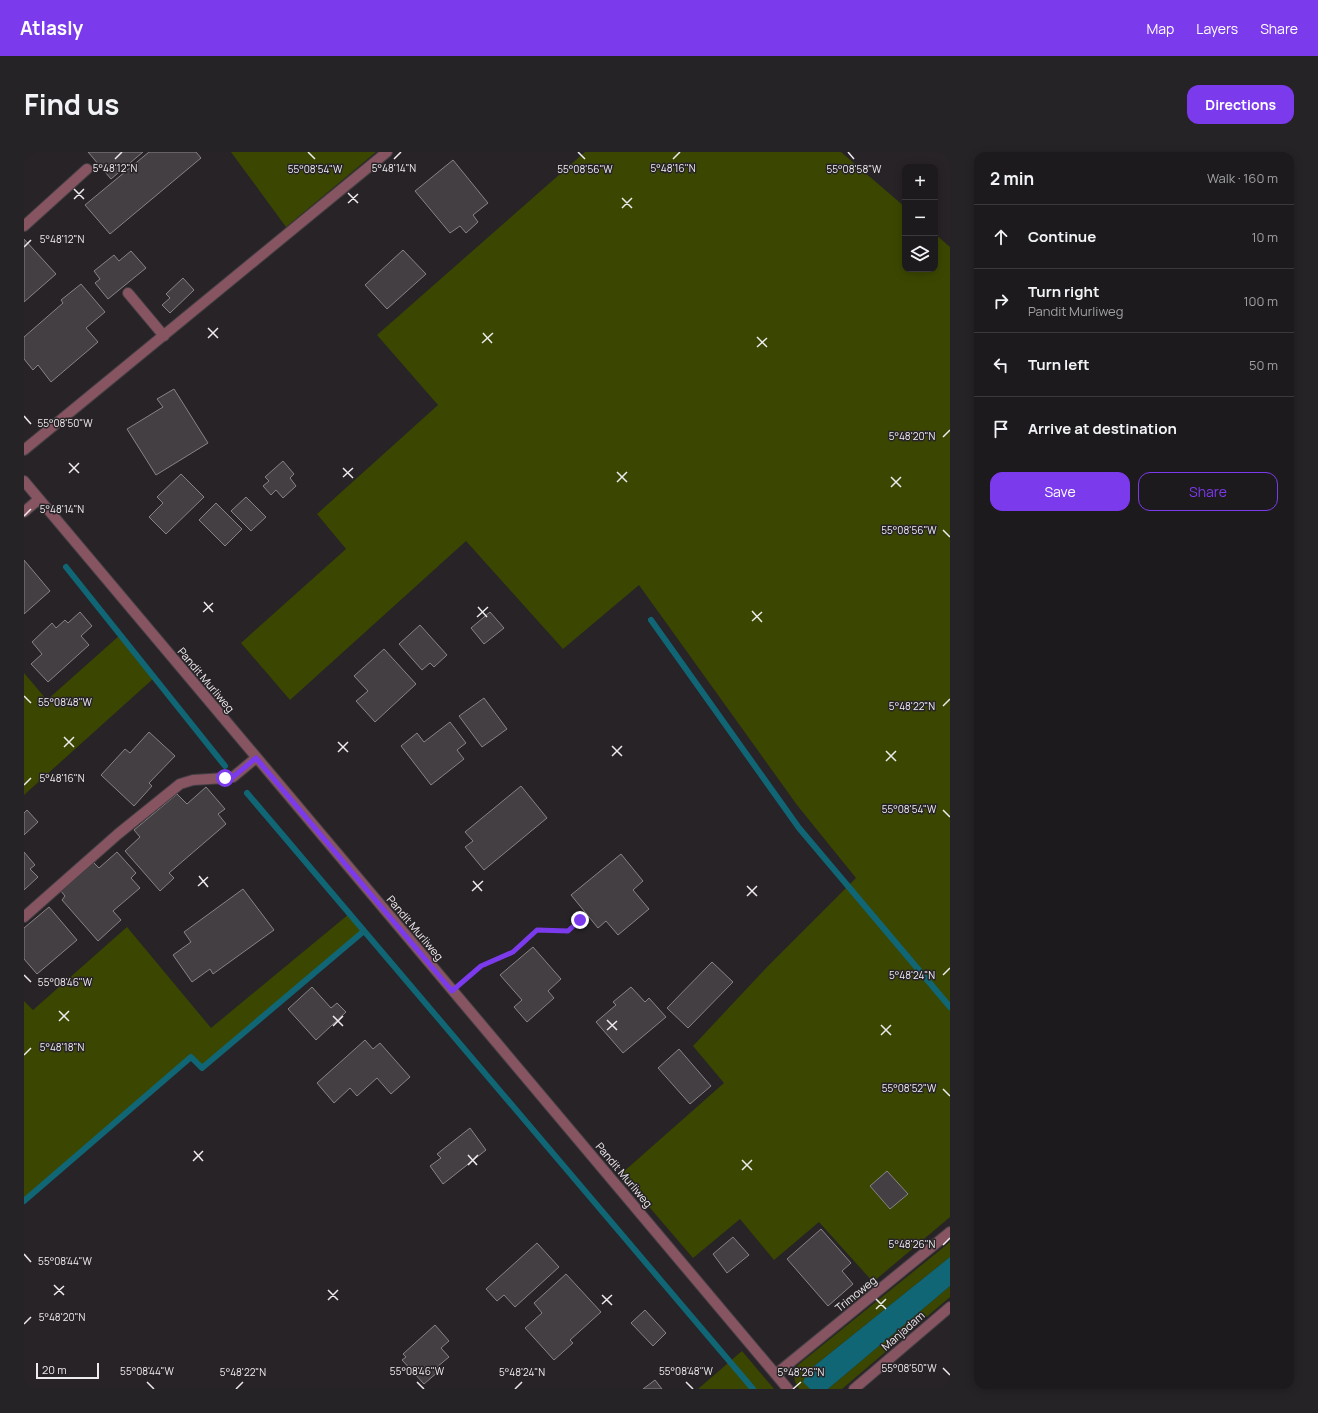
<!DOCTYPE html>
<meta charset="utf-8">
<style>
body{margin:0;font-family:Manrope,sans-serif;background:#252326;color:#f1f3f6}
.controls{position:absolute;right:12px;top:12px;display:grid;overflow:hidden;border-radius:8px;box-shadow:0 2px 10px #0003}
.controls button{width:36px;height:36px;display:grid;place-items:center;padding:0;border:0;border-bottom:1px solid #3b383b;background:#1d1a1d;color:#f1f3f6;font:20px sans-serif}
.scale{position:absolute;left:12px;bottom:10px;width:63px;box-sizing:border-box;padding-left:4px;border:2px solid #eeebee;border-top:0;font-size:11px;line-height:14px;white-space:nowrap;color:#eeebee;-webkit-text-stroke:3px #272327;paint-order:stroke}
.stop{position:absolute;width:12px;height:12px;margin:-9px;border:3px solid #7c3aed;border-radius:50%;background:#fff}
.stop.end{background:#7c3aed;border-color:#fff;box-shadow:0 1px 4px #0008}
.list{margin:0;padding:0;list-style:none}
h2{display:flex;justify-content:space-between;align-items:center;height:52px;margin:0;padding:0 16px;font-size:17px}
h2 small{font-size:13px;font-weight:400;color:#a0a1a4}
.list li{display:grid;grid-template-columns:26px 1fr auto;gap:12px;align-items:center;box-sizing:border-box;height:64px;padding:0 16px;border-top:1px solid #3b383b}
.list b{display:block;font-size:15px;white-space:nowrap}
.list p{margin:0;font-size:13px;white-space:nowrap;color:#a0a1a4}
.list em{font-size:13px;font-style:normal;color:#a0a1a4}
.actions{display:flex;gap:8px;padding:12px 16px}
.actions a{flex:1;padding:9px 0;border:1px solid #7c3aed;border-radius:12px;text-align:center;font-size:14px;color:#7c3aed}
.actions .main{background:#7c3aed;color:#fff}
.icon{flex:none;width:22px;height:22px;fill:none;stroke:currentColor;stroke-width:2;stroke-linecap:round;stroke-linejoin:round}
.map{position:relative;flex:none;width:926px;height:1237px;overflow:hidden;border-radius:12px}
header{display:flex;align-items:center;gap:24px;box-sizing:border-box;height:56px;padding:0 20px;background:#7c3aed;color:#fff}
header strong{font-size:19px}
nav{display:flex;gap:22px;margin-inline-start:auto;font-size:14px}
.intro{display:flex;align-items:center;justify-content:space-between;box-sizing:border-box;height:96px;padding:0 24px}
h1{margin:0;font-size:28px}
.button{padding:10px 18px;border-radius:12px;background:#7c3aed;color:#fff;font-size:14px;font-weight:700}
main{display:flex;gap:24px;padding:0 24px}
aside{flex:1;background:#1d1a1d;border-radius:12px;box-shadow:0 2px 10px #0003}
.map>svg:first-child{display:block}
.green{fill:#3b4701}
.water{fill:#106675}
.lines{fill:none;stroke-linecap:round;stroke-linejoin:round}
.stream{stroke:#106675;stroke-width:6}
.building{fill:#443f43;stroke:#898388}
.minor-casing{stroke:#433f43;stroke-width:12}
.path{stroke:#8e8a8e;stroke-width:2.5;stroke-dasharray:1 3;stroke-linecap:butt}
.minor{stroke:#875462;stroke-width:10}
.route{stroke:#7c3aed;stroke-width:5}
.ticks{fill:none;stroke:#eeebee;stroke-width:1.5}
.labels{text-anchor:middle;stroke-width:3;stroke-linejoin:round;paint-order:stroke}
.street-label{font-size:11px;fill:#eeebee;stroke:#272327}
.ticks-label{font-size:10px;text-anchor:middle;fill:#eeebee;stroke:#272327;stroke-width:3;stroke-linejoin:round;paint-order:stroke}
</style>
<header>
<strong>Atlasly</strong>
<nav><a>Map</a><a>Layers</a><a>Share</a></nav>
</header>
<div class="intro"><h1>Find us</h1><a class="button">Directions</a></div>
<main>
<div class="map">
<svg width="926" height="1237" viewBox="0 0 926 1237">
<rect width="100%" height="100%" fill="#272327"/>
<path class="green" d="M207 0H352L262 75Z
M561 0H817L881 55V117H911V82L926 95V1065L849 1130 795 1070 750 1108 716 1067 669 1106 597 1022 700 931 669 894 744 814 832 726 773 653 615 433 539 497 442 389 266 548 217 491 322 397 293 362 414 253 353 183Z
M96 483 130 526 0 643V521L23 548Z
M325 762 340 779 178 916 167 905 0 1049V849L9 858 103 775 187 876Z
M926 1090V1105L784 1219 780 1230 786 1237H775C769 1229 769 1222 774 1213Z
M926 1134V1145L818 1237H804Z
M718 1199 750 1237H674Z"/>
<path class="water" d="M926 1105V1134L804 1237H786L779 1230 784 1219Z"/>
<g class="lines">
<path class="stream" d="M42 415 201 614
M627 468 775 676 926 855
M223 641 729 1237
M0 1049 167 905 178 916 340 779"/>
</g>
<path class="building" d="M64 0H119L87 27Z
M125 0H172L177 6 86 82 61 53Z
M429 8 464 51 449 63 454 70 442 81 436 74 426 81 391 39Z
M0 87 32 122 0 150Z
M379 98 402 122 363 157 341 133Z
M107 99 122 116 84 147 71 131 76 127 70 119 90 103 95 109Z
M159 126 170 138 146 161 138 153 146 146 142 142Z
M57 132 81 160 62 176 74 190 27 230 14 213 9 218 0 207V185L39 151 37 148Z
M150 237 184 291 132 323 103 277 139 255 133 247Z
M259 309 270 322 266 326 272 334 259 346 252 338 247 343 239 334 245 329 241 325Z
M157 322 180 345 142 382 125 365 139 351 133 345Z
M222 345 242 365 227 379 207 359Z
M192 351 218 377 201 394 175 368Z
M0 408 26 439 0 462Z
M56 460 68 474 57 484 65 493 24 530 7 512 18 502 8 490 28 471 32 476 41 468 44 471Z
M466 460 480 476 460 492 447 476Z
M396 473 423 503 410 515 406 511 398 518 375 492Z
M360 497 392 532 351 570 332 549 344 539 330 524Z
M460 546 483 577 458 595 435 564Z
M426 570 442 591 433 598 440 607 407 633 377 594 393 581 400 590Z
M125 580 151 604 125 631 128 634 110 654 77 623 101 597 106 601Z
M497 634 523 666 460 718 441 695 449 689 441 680Z
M182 635 201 657 194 662 202 672 145 721 150 726 136 739 101 699 116 685 110 678 153 642 163 652Z
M3 658 14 670 0 683V661Z
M0 700 11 713 6 717 14 725 0 738Z
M93 700 112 721 107 726 116 736 89 759 97 768 74 789 38 748 41 744 36 738 69 710 75 716Z
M597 702 619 729 609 738 625 757 594 783 582 769 574 776 547 743Z
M219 737 250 778 189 822 186 817 168 830 149 803 167 790 160 780Z
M25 755 53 788 13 822 0 807V776Z
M509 795 537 827 524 839 530 846 503 870 490 855 498 848 476 823Z
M688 810 709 830 664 876 643 856Z
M288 835 307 856 313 851 322 860 292 888 264 857Z
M607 835 621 850 625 846 642 865 599 901 572 870 592 853 589 850Z
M341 888 349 897 356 891 386 925 367 942 353 926 333 944 326 936 310 951 293 931Z
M655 897 687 934 666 952 634 916Z
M446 976 462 998 419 1032 406 1014 417 1006 413 1002Z
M863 1019 884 1042 866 1057 846 1034Z
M797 1077 827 1111 818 1119 829 1132 804 1154 763 1107Z
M709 1085 725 1103 703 1121 689 1102Z
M513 1091 535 1115 491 1155 480 1143 473 1149 462 1137Z
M542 1122 577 1160 546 1188 549 1191 530 1208 501 1176 518 1161 510 1151Z
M621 1158 642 1181 629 1194 607 1171Z
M411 1173 425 1189 417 1196 425 1205 413 1215 415 1219 400 1232 378 1208 382 1205 379 1202Z
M631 1228 638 1237H619Z"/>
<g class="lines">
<defs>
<path id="minor" d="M0 74 63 17
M104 141 140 184
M0 298 363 0
M0 329 764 1237
M0 360 15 347
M0 765 94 682 156 632 169 628 201 626 209 625 232 606
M752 1222 926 1080
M830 1237 926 1155"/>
</defs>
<use href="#minor" class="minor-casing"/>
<path class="path" d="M441 828 457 815 489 801 513 778 544 779 556 768"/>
<use href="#minor" class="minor"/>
</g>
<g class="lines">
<path class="route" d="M201 626 209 625 232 606 428 839 457 814 489 800 513 778 544 779 556 768"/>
</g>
<path class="ticks" d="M284 0 291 7M554 0 561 7M824 0 830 7M91 7 98 0M370 7 377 0M649 7 656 0M50 37 60 47M324 41 334 51M598 46 608 56M50 47 60 37M324 51 334 42M598 56 608 46M0 95 7 88M184 176 194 186M459 181 468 191M733 185 743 195M184 186 194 176M458 191 469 181M733 195 743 186M0 264 7 272M919 285 926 278M45 311 55 321M319 316 329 326M593 320 603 330M45 321 55 311M319 325 329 316M867 325 877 335M593 330 603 320M867 335 877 325M0 364 7 357M919 378 926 385M180 450 189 460M454 455 463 465M728 459 738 470M179 460 189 451M453 465 464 455M728 469 738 460M0 544 7 551M919 554 926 547M40 585 50 595M314 590 324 600M588 594 598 604M40 595 50 585M862 599 872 609M314 600 324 590M588 604 598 594M862 609 872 599M0 633 7 626M919 658 926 665M175 724 184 735M449 729 458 739M174 734 184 725M723 734 733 744M448 739 459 729M723 744 733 734M0 823 7 830M919 823 926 816M35 859 45 869M309 864 319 874M583 868 593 878M35 869 45 859M857 873 867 883M309 874 319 864M583 878 593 869M857 883 867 873M0 903 7 896M919 937 926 944M170 999 179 1009M444 1003 453 1013M718 1008 728 1018M169 1009 179 999M444 1013 454 1003M718 1018 728 1008M919 1093 926 1086M0 1102 7 1110M30 1133 40 1143M304 1138 314 1148M30 1143 40 1134M578 1143 588 1153M852 1147 862 1157M304 1148 314 1138M578 1152 588 1143M852 1157 862 1147M0 1172 7 1165M919 1216 926 1223M123 1230 130 1237M393 1230 400 1237M662 1230 669 1237M212 1237 219 1230M491 1237 498 1230M769 1237 777 1230"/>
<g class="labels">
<g class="street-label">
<text transform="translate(182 528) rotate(50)" y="4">Pandit Murliweg</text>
<text transform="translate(391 776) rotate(50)" y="4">Pandit Murliweg</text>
<text transform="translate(600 1023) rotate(50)" y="4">Pandit Murliweg</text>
<text transform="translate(832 1142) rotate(-39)" y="4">Trimoweg</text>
<text transform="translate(879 1179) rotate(-41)" y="4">Manjadam</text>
</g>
</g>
<g class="ticks-label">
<text x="91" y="20">5°48'12"N</text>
<text x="370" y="20">5°48'14"N</text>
<text x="649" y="20">5°48'16"N</text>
<text x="291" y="21">55°08'54"W</text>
<text x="561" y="21">55°08'56"W</text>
<text x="830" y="21">55°08'58"W</text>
<text x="38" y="91">5°48'12"N</text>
<text x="41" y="275">55°08'50"W</text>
<text x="888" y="288">5°48'20"N</text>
<text x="38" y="361">5°48'14"N</text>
<text x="885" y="382">55°08'56"W</text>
<text x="41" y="554">55°08'48"W</text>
<text x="888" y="558">5°48'22"N</text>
<text x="38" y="630">5°48'16"N</text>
<text x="885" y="661">55°08'54"W</text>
<text x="888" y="827">5°48'24"N</text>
<text x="41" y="834">55°08'46"W</text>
<text x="38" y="899">5°48'18"N</text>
<text x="885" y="940">55°08'52"W</text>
<text x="888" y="1096">5°48'26"N</text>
<text x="41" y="1113">55°08'44"W</text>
<text x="38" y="1169">5°48'20"N</text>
<text x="885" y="1220">55°08'50"W</text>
<text x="123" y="1223">55°08'44"W</text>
<text x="393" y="1223">55°08'46"W</text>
<text x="662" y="1223">55°08'48"W</text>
<text x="219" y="1224">5°48'22"N</text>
<text x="498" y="1224">5°48'24"N</text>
<text x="777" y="1224">5°48'26"N</text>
</g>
</svg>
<div class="controls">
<button>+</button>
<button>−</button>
<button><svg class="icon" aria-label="layers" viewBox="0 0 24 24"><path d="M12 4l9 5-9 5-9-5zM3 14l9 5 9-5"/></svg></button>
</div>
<div class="scale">20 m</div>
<div class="stop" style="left:201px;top:626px"></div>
<div class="stop end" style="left:556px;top:768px"></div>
</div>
<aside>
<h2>2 min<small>Walk · 160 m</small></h2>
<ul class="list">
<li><svg class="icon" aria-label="ahead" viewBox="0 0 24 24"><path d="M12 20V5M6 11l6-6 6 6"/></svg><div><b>Continue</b></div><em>10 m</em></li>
<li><svg class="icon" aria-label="right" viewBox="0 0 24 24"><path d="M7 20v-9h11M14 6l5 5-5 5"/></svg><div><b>Turn right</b><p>Pandit Murliweg</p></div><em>100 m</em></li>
<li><svg class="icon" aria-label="left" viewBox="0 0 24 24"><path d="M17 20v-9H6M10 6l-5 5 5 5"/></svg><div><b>Turn left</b></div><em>50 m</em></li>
<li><svg class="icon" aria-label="arrive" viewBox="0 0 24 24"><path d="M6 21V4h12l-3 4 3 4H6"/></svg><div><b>Arrive at destination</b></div></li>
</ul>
<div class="actions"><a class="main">Save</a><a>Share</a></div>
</aside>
</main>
